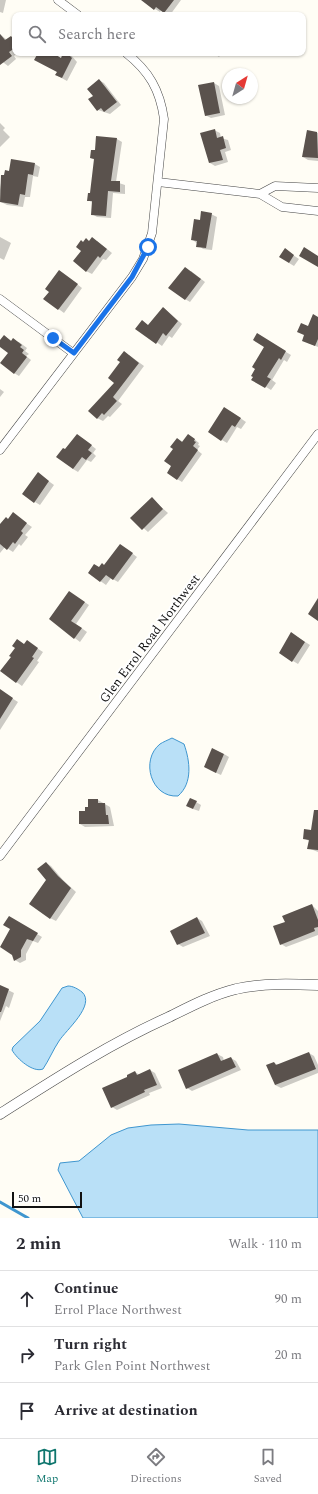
<!DOCTYPE html>
<meta charset="utf-8">
<style>
body{margin:0;font-family:Spectral,serif;background:#f7f7f7;color:#2b2b33}
.compass{position:absolute;left:222px;top:68px;width:36px;height:36px;border-radius:50%;background:#fff;box-shadow:0 1px 3px #0004;rotate:37deg}
.scale{position:absolute;left:12px;bottom:10px;width:70px;box-sizing:border-box;padding-left:4px;border:2px solid #111;border-top:0;font-size:11px;line-height:14px;white-space:nowrap;color:#111;-webkit-text-stroke:3px #fff;paint-order:stroke}
.stop{position:absolute;width:12px;height:12px;margin:-9px;border:3px solid #1a73e8;border-radius:50%;background:#fff}
.stop.end{background:#1a73e8;border-color:#fff;box-shadow:0 1px 4px #0008}
.list{margin:0;padding:0;list-style:none}
h2{display:flex;justify-content:space-between;align-items:center;height:52px;margin:0;padding:0 16px;font-size:17px}
h2 small{font-size:13px;font-weight:400;color:#7c7c81}
.list li{display:grid;grid-template-columns:26px 1fr auto;gap:12px;align-items:center;box-sizing:border-box;height:56px;padding:0 16px;border-top:1px solid #e1e1e2}
.list b{display:block;font-size:15px;white-space:nowrap}
.list p{margin:0;font-size:13px;white-space:nowrap;color:#7c7c81}
.list em{font-size:13px;font-style:normal;color:#7c7c81}
.icon{flex:none;width:22px;height:22px;fill:none;stroke:currentColor;stroke-width:2;stroke-linecap:round;stroke-linejoin:round}
.map{position:relative;flex:none;width:318px;height:1218px;overflow:hidden}
.search{position:absolute;background:#fff;box-shadow:0 1px 3px #0004;left:12px;right:12px;top:12px;height:44px;display:flex;align-items:center;gap:10px;box-sizing:border-box;padding:0 14px;border-radius:8px;color:#7c7c81;font-size:15px}
.sheet{height:220px;background:#fff}
nav{display:flex;justify-content:space-around;align-items:center;box-sizing:border-box;height:56px;border-top:1px solid #e1e1e2;background:#fff;font-size:11px;color:#7c7c81}
nav a{display:grid;justify-items:center;gap:2px}
nav .on{color:#0f766e}
.map>svg:first-child{display:block}
.water{fill:#b9e0f7;stroke:#3f96cf}
.shadow{fill:#0003}
.lines{fill:none;stroke-linecap:round;stroke-linejoin:round}
.stream{stroke:#3f96cf;stroke-width:3}
.building{fill:#5a524d}
.minor-casing{stroke:#444;stroke-width:9}
.tertiary-casing{stroke:#444;stroke-width:11}
.minor{stroke:#fff;stroke-width:8}
.tertiary{stroke:#fff;stroke-width:10}
.route{stroke:#1a73e8;stroke-width:5}
.labels{text-anchor:middle;stroke-width:4;stroke-linejoin:round;paint-order:stroke}
.street-label{font-size:13px;fill:#111;stroke:#fff}
</style>
<div class="map">
<svg width="318" height="1218" viewBox="0 0 318 1218">
<rect width="100%" height="100%" fill="#fffdf5"/>
<path class="water" d="M172 738 184 744C190 761 193 783 178 796 151 798 140 760 160 744 163 742 168 740 172 738Z
M68 986C73 986 78 989 82 992 96 1005 66 1030 59 1041 53 1050 49 1060 43 1069 33 1073 17 1059 12 1050L13 1047 40 1021 62 988Z
M179 1124 248 1130H318V1218H83L58 1170 60 1163 79 1161 111 1135 128 1128 151 1125Z"/>
<path class="shadow" d="M0 0H6L3 13 0 12Z
M145 0H181L170 15 161 10 160 12 155 9Z
M0 34 7 40 11 37 15 39V53H17L14 56 16 59 8 66 0 60Z
M39 53H49L61 59 64 53 70 54 77 62 67 81 56 75 58 72Z
M213 53H222L219 57Z
M99 80 104 83 121 105 110 114 98 110 94 96Z
M214 83 219 86 225 115 211 118 205 115Z
M0 123 5 128 3 130 10 137 0 147Z
M214 130 220 133 221 138 228 140 231 150 225 152 228 162 215 166 210 163Z
M307 131 318 133V161L308 160 303 157Z
M97 137 117 139 122 142 116 182 125 185V194L113 193 111 218 97 217 92 214 93 203 88 200 91 194 95 160 91 158 96 151Z
M35 164 40 167 38 177 33 176 30 197H25L23 207 7 205 1 202 0 190 2 176Z
M211 214 217 217 212 250 203 249 192 239 201 221Z
M0 237 11 243 4 260 0 258Z
M97 241 112 253 106 260 103 259 92 274 86 271 82 251 83 243Z
M290 253 299 259 294 266 289 263Z
M191 271 205 282 190 302 185 299Z
M65 275 82 288 64 313 45 299Z
M164 308 182 324 172 338 169 336 162 346 137 328 149 326Z
M318 318V347L308 343V327Z
M258 335 291 355 287 362 284 360 272 380 276 383 271 390 253 379 266 347Z
M4 336 12 341 19 342 27 348 25 351 29 354 26 356 31 360 19 376 14 373 9 353 0 346V342Z
M129 355 144 366 118 401 122 404 110 417 108 416 103 421 97 418Z
M0 389 4 392 0 397Z
M230 411 246 422 241 429 237 427 227 443 209 432Z
M82 438 96 449 93 453 96 456 91 462 87 460 78 472 73 469 65 450Z
M193 438 199 443 198 445 200 446 197 450 202 454 182 482 177 479 173 466 174 449 178 439 183 442Z
M43 477 54 485 40 505 35 502Z
M152 499 168 513 148 532 132 518Z
M17 517 32 527 25 535 28 537 21 546 19 544 13 552 5 547 0 553V526L9 520Z
M125 548 137 557 118 582 111 578 106 585 89 573 105 566Z
M74 595 89 605 76 624 87 632 80 642 50 619Z
M296 636 310 645 298 664 293 661Z
M25 645H32L43 652 37 661 39 662 22 686 1 671 12 656Z
M0 695H7L18 702 0 730Z
M224 754 229 757 221 775 210 770Z
M89 800H98L110 807 114 826 85 827 80 824 89 808Z
M196 802 201 805 199 811 193 809Z
M318 823V852L308 848 309 841 304 838Z
M46 863 51 866 63 880 76 892 56 921 50 918Z
M312 905 318 911V935L286 947 281 944 286 922Z
M9 917 42 937 38 943 33 941 26 954V960L20 963 15 960Z
M197 918 202 921 210 936 183 947 178 944Z
M0 986 14 993 9 1008 6 1006 0 1021Z
M309 1053 314 1056 318 1065V1073L281 1088 275 1085 274 1063 279 1065Z
M217 1054 223 1057 224 1061 231 1058 236 1061 241 1070 192 1091 187 1088 179 1071Z
M150 1070 155 1073 162 1088 149 1093 150 1095 117 1110 112 1107 129 1077 135 1072 140 1075Z"/>
<g class="lines">
<path class="stream" d="M0 1202 28 1218"/>
</g>
<path class="building" d="M141 0H174L164 13 156 7 154 10Z
M0 34 5 40 11 36 15 41V48L9 52 12 56 0 65Z
M38 53H53L61 58 63 53H67L72 58 62 78 55 75 57 72 34 60Z
M99 79 117 102 104 112 101 108 97 111 88 99 93 96 87 89Z
M214 82 220 113 205 116 198 85Z
M215 129 217 138 223 136 226 148 220 150 223 160 209 163 200 133Z
M307 130 317 132 318 158 302 157Z
M96 136 117 138 111 181H120V192L108 191 106 216 91 215 92 201H87L88 193H90L94 159 90 158 91 150H95Z
M11 159 35 163 33 175 28 174 25 195 20 194 18 205 0 202 1 175H4L5 170 9 171Z
M201 211 212 213 206 248 196 247 197 241 191 240 194 219 200 220Z
M92 237 107 249 100 258 98 256 86 272 73 261 81 251 76 247 81 240 83 242 86 238 89 241Z
M304 247 318 256V267L299 256Z
M285 248 294 255 289 263 279 257Z
M185 267 201 279 185 300 168 288Z
M59 270 78 284 58 310 43 299 49 292 45 289Z
M163 307 178 321 166 336 163 333 156 344 135 329 142 320 148 325Z
M313 314 318 317V339L315 346 302 341 304 335 297 332 301 323 308 326Z
M257 333 286 351 281 360 279 358 267 377 271 379 265 388 251 380 253 377 251 376 255 369 252 367 264 347 253 340Z
M4 335 11 341 13 338 22 345 20 347 24 350 22 353 27 357 14 374 0 363 8 353 0 347V340Z
M124 351 139 363 113 397 117 401 104 415 102 413 97 419 88 411 114 383 108 378 120 362 117 360Z
M224 407 241 418 235 427 232 425 221 441 208 432Z
M77 434 92 445 88 450 92 453 86 460 82 457 73 469 56 457 63 448 65 449Z
M188 434 195 439 194 441 196 442 193 446 198 450 177 480 167 473 171 466 164 461 173 449 170 447 177 438 182 442Z
M38 472 49 481 34 503 22 494Z
M152 497 163 509 142 530 130 518Z
M13 512 27 523 21 531 23 533 15 544 13 542 7 550 0 544V524L6 517 8 519Z
M120 544 133 553 113 580 106 575 100 582 88 573 94 564 99 567 102 563 104 565Z
M69 591 85 602 71 621 82 628 74 639 49 619Z
M318 598V621L308 614Z
M291 632 305 642 292 662 279 653Z
M17 639 24 644 27 640 38 648 32 657 34 658 16 683 0 671 11 657 9 656 15 648 12 646Z
M0 689 13 698 0 719Z
M212 748 224 754 216 773 204 767Z
M190 798 197 801 193 809 186 806Z
M88 799H98V803H105L106 815H108L109 824H79V811H85V807H88Z
M314 810H318V850L307 849 309 840 303 839 304 829 311 830Z
M46 862 58 876 71 888 50 919 29 904 46 880 37 869Z
M312 904 318 920V927L314 928 315 931 280 945 273 926 285 922 282 916Z
M9 916 38 933 33 941 27 939 21 950V957L14 961 12 955 0 947 10 929 3 925Z
M197 917 205 933 177 945 170 931Z
M0 985 9 989 1 1012H0Z
M309 1052 316 1069 275 1085 266 1065 274 1062 276 1065Z
M217 1053 221 1061 231 1057 236 1067 186 1089 178 1070Z
M150 1069 157 1085 144 1090 145 1092 111 1108 102 1088 127 1077V1075L135 1071 137 1075Z"/>
<g class="lines">
<defs>
<path id="minor" d="M58 0 78 15
M158 182 252 193 260 194 282 207 318 211
M260 194 275 186 318 188
M0 299 73 353
M0 450 132 277 143 259 152 233 164 119C160 90 149 71 126 53
M0 856 318 434"/>
<path id="tertiary" d="M0 1114C55 1079 109 1044 169 1017 191 1006 212 995 236 989 263 983 291 984 318 985"/>
</defs>
<use href="#minor" class="minor-casing"/>
<use href="#tertiary" class="tertiary-casing"/>
<use href="#minor" class="minor"/>
<use href="#tertiary" class="tertiary"/>
</g>
<g class="lines">
<path class="route" d="M53 338 74 353 132 277 148 247"/>
</g>
<g class="labels">
<g class="street-label">
<text transform="translate(149 638) rotate(-53)" y="5">Glen Errol Road Northwest</text>
</g>
</g>
</svg>
<svg class="compass" viewBox="-18 -18 36 36"><path d="M0-13l5 13h-10z" fill="#e53935"/><path d="M0 13l5-13h-10z" fill="#7c7c81"/></svg>
<div class="scale">50 m</div>
<div class="stop" style="left:148px;top:247px"></div>
<div class="stop end" style="left:53px;top:338px"></div>
<div class="search"><svg class="icon" aria-label="search" viewBox="0 0 24 24"><circle cx="10" cy="10" r="6"/><path d="M15 15l6 6"/></svg>Search here</div>
</div>
<section class="sheet">
<h2>2 min<small>Walk · 110 m</small></h2>
<ul class="list">
<li><svg class="icon" aria-label="ahead" viewBox="0 0 24 24"><path d="M12 20V5M6 11l6-6 6 6"/></svg><div><b>Continue</b><p>Errol Place Northwest</p></div><em>90 m</em></li>
<li><svg class="icon" aria-label="right" viewBox="0 0 24 24"><path d="M7 20v-9h11M14 6l5 5-5 5"/></svg><div><b>Turn right</b><p>Park Glen Point Northwest</p></div><em>20 m</em></li>
<li><svg class="icon" aria-label="arrive" viewBox="0 0 24 24"><path d="M6 21V4h12l-3 4 3 4H6"/></svg><div><b>Arrive at destination</b></div></li>
</ul>
</section>
<nav>
<a class="on"><svg class="icon" aria-label="map" viewBox="0 0 24 24"><path d="M3 6l6-2 6 2 6-2v14l-6 2-6-2-6 2zM9 4v14M15 6v14"/></svg>Map</a>
<a><svg class="icon" aria-label="directions" viewBox="0 0 24 24"><path d="M12 3l9 9-9 9-9-9zM9 14v-3h6M13 9l2 2-2 2"/></svg>Directions</a>
<a><svg class="icon" aria-label="saved" viewBox="0 0 24 24"><path d="M7 4h10v16l-5-4-5 4z"/></svg>Saved</a>
</nav>
